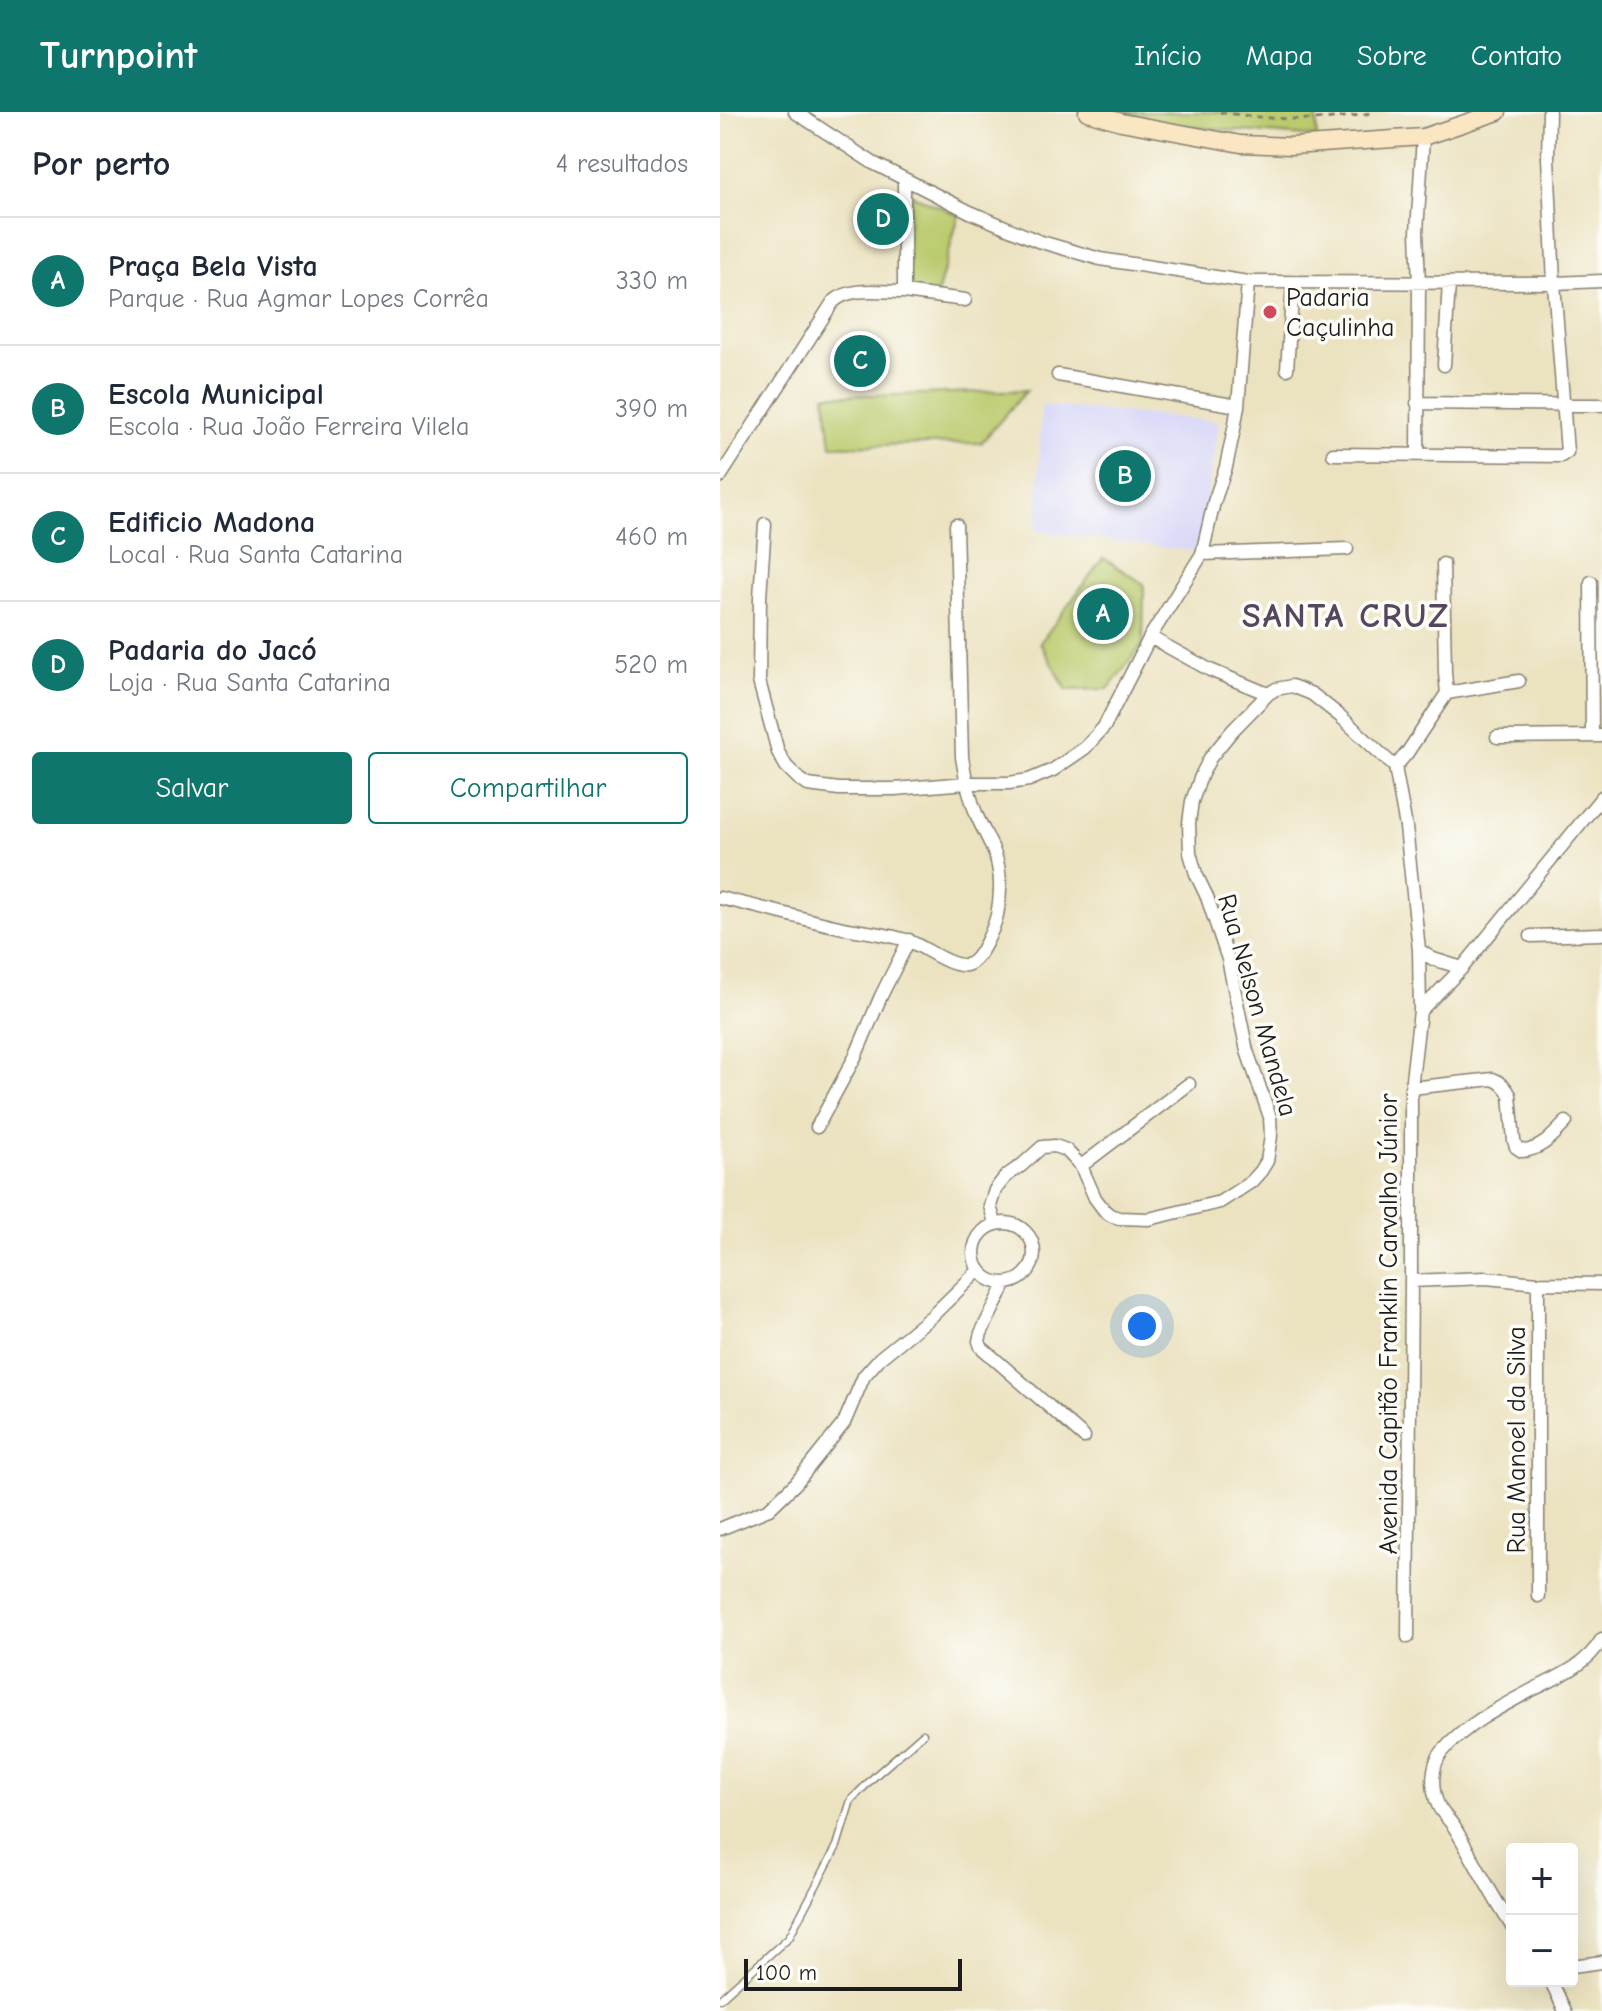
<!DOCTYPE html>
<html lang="pt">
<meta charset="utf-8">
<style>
body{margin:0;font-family:"Comic Neue",sans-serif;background:#f2f2f3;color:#1f2937}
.controls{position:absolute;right:24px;bottom:24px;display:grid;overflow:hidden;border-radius:8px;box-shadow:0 8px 32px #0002}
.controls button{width:72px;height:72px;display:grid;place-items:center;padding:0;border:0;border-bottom:2px solid #e0e1e3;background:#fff;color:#1f2937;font:40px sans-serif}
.scale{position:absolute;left:24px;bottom:20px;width:218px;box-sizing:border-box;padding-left:8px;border:4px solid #1c1c1c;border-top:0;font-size:22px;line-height:28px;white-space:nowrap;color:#1c1c1c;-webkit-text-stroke:6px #fdfcf7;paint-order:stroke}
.you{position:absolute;left:422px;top:1214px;width:28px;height:28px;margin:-20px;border:6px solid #fff;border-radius:50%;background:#1a73e8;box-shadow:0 0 0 12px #1a73e833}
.badge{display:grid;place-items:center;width:52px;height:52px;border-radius:50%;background:#0f766e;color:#fff;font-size:26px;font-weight:700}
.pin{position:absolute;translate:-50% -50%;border:4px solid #fff;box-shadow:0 2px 8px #0006}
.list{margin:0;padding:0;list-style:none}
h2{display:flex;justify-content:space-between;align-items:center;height:104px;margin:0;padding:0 32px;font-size:34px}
h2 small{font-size:26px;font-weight:400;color:#747a83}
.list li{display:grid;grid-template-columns:52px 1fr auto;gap:24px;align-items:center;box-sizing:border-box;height:128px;padding:0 32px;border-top:2px solid #e0e1e3}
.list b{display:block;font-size:30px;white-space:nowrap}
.list p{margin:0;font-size:26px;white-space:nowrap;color:#747a83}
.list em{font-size:26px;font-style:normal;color:#747a83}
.actions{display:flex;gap:16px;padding:24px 32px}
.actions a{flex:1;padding:18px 0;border:2px solid #0f766e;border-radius:8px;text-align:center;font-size:28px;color:#0f766e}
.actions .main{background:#0f766e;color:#fff}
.map{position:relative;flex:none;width:882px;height:1899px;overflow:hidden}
header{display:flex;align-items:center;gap:48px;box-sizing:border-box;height:112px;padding:0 40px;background:#0f766e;color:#fff}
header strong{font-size:38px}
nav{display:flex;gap:44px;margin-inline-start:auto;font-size:28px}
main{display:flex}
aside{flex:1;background:#fff}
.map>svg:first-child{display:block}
.built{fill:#d7d7f8}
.green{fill:#baca6c;stroke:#6b7344;stroke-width:2}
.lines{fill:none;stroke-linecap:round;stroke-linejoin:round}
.lane-casing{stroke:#847f6e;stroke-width:9}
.street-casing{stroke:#847f6e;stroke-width:15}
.secondary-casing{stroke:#847f6e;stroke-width:19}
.path{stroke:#847f6e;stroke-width:3;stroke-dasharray:6 6;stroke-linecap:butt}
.lane{stroke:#fff;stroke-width:6}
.street{stroke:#fff;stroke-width:12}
.secondary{stroke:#fbe6c4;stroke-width:16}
.poi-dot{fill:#d1495b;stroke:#fdfcf7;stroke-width:3}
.labels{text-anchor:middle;stroke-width:7;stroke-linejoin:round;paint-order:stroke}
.poi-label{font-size:26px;fill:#1c1c1c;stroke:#fdfcf7;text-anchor:start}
.street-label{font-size:26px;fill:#1c1c1c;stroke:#fdfcf7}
.district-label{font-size:34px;font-weight:bold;letter-spacing:2px;fill:#54475e;stroke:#fdfcf7}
</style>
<header>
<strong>Turnpoint</strong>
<nav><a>Início</a><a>Mapa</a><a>Sobre</a><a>Contato</a></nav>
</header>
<main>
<aside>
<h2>Por perto<small>4 resultados</small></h2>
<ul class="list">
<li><span class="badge">A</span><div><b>Praça Bela Vista</b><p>Parque · Rua Agmar Lopes Corrêa</p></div><em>330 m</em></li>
<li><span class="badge">B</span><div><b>Escola Municipal</b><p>Escola · Rua João Ferreira Vilela</p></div><em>390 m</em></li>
<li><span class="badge">C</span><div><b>Edificio Madona</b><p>Local · Rua Santa Catarina</p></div><em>460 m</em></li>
<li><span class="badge">D</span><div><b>Padaria do Jacó</b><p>Loja · Rua Santa Catarina</p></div><em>520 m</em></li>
</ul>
<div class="actions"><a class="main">Salvar</a><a>Compartilhar</a></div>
</aside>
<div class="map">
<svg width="882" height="1899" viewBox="0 0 882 1899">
<rect width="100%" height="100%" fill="#fdfcf7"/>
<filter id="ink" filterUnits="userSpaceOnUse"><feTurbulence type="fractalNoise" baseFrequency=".0125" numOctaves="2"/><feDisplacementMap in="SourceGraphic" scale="16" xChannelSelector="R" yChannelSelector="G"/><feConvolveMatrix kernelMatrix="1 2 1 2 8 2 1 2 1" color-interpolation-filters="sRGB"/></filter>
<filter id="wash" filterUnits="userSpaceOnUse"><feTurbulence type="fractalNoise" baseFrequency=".006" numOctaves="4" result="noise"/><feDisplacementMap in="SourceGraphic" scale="32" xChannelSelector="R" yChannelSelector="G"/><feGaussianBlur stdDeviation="1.8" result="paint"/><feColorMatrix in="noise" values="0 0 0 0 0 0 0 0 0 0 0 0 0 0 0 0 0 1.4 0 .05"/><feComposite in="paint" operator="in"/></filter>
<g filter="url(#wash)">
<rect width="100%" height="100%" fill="#ebe2c0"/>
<path class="built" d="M321 293 499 309 478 440 317 419Z"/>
<path class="green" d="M404 0H596L597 25 447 13Z
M190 82 239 103 217 183 185 178Z
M307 278 261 331 111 334 105 283H177Z
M383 446 424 472 423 532 388 577 347 578 320 531Z"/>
</g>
<g filter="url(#ink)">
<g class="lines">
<defs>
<path id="lane" d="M0 1887 69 1825 117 1734 131 1688 156 1663 203 1622"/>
<path id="street" d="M75 0 153 51 250 100 318 129 380 147 528 170 834 171 882 169
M184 180 245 188
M724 253 729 171
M567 257 573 171
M338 263 518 294
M697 291 882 293
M613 342 841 344 847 340 834 171 828 46 829 0
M698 342 699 172 697 120 703 25
M0 365 113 190C130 174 161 180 184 180V68
M45 412 40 485 39 569 58 640 66 654 78 666 88 673 119 677H175L246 671H289L309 668 333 658 365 636 384 615 430 525 482 442 494 390 506 355 514 317 518 294 528 170
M482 442 627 437
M871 470 872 624
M430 525 490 558 548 582
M727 581 799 569
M777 625 882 624
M675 655 687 641 727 581 725 561 723 452
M0 786C40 795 79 806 119 815 141 820 170 821 191 830 206 836 230 855 246 853 260 851 274 815 277 803 280 789 281 774 279 760 277 739 265 723 257 704 249 684 245 665 242 645L236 413
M811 824 882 822
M699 838 713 847 742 856
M700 899 742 856 882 685
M691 976 773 967C781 970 786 975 790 983L794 1029 796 1035 802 1039C821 1038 834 1023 846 1010
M97 1015 135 945 161 884 189 828
M361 1054 469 972
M254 1141a30 30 0 1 1 60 0a30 30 0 1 1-60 0Z
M275 1111 270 1094 275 1078 286 1064 302 1053 322 1035 335 1034 346 1038 361 1054 375 1086 384 1098 390 1103 399 1106 429 1107 500 1090 531 1070 541 1059 547 1049 551 1024 550 1005 527 939 508 847 487 785 476 762 470 741 469 711 472 689 481 664 490 646 512 619 548 582 556 577 572 574 592 582 620 604 675 655 686 715 699 838 700 899 691 976V1169L688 1525
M691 1169 766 1166 818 1171 882 1172
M286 1171 261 1221 259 1229 261 1235 364 1325
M818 1171V1484
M0 1417 49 1397 76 1371 124 1311 144 1264 160 1246 212 1204 259 1158
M792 1814C771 1783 755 1750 736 1718 731 1709 722 1702 718 1693 711 1677 711 1653 722 1640 746 1612 782 1594 814 1577 840 1564 867 1553 882 1527
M852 1854 882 1850
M831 1869 845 1899"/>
<path id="secondary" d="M367 0 401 10 521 32 571 34 703 25 778 0"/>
</defs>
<use href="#lane" class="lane-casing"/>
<use href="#street" class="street-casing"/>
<use href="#secondary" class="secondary-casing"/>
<path class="path" d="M500 0C551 8 605 11 655 0"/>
<use href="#lane" class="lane"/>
<use href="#street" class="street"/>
<use href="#secondary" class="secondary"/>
</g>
</g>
<circle class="poi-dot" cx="550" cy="200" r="8"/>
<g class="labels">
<g class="poi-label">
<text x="566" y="194">Padaria<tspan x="566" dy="30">Caçulinha</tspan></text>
</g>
<g class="street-label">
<text transform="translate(538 893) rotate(74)" y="9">Rua Nelson Mandela</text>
<text transform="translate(668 1212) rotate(-90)" y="9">Avenida Capitão Franklin Carvalho Júnior</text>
<text transform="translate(796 1328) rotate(-90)" y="9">Rua Manoel da Silva</text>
</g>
<g class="district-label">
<text x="626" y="515">SANTA CRUZ</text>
</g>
</g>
</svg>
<div class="controls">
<button>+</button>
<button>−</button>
</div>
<div class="scale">100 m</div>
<div class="you"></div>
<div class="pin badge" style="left:383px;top:502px">A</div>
<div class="pin badge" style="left:405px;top:364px">B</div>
<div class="pin badge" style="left:140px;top:249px">C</div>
<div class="pin badge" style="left:163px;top:107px">D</div>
</div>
</main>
